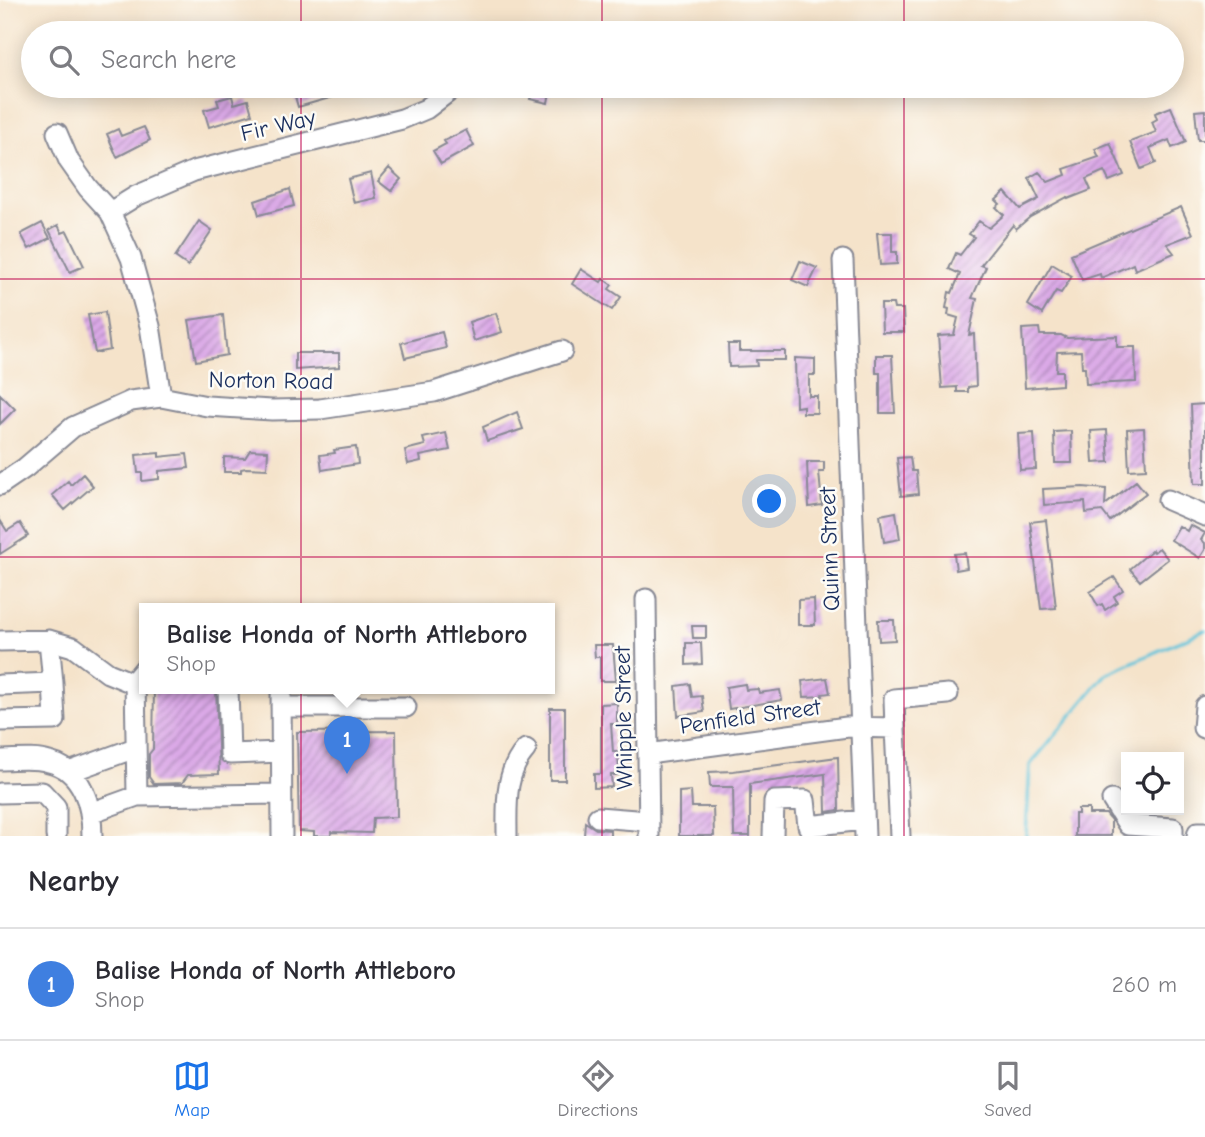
<!DOCTYPE html>
<style>
body{margin:0;font-family:"Comic Neue",sans-serif;background:#f2f2f3;color:#2b2b33}
.controls{position:absolute;right:21px;bottom:21px;display:grid;overflow:hidden;border-radius:0px;box-shadow:0 4px 18px #0003}
.controls button{width:63px;height:63px;display:grid;place-items:center;padding:0;border:0;border-bottom:2px solid #e1e1e2;background:#fff;color:#2b2b33;font:35px sans-serif}
.you{position:absolute;left:770px;top:502px;width:24px;height:24px;margin:-18px;border:5px solid #fff;border-radius:50%;background:#1a73e8;box-shadow:0 0 0 10px #1a73e833}
.badge{display:grid;place-items:center;width:46px;height:46px;border-radius:50%;background:#1a73e8;color:#fff;font-size:23px;font-weight:700}
.pin{position:absolute;translate:-50% -58px;filter:drop-shadow(0 2px 4px #0008)}
.pin::after{content:'';position:absolute;top:37px;width:24px;height:21px;background:inherit;clip-path:polygon(0 0,100% 0,50% 100%)}
.popup{position:absolute;left:139px;top:603px;width:416px;height:91px;box-sizing:border-box;display:grid;place-content:center;border-radius:0px;background:#fff;filter:drop-shadow(0 2px 5px #0005);font-size:23px;white-space:nowrap;color:#7c7c81}
.popup b{font-size:26px;color:#2b2b33}
.popup::after{content:'';position:absolute;left:50%;top:100%;margin-left:-14px;border:14px solid transparent;border-top-color:#fff}
.list{margin:0;padding:0;list-style:none}
h2{display:flex;justify-content:space-between;align-items:center;height:91px;margin:0;padding:0 28px;font-size:30px}
h2 small{font-size:23px;font-weight:400;color:#7c7c81}
.list li{display:grid;grid-template-columns:46px 1fr auto;gap:21px;align-items:center;box-sizing:border-box;height:112px;padding:0 28px;border-top:2px solid #e1e1e2}
.list b{display:block;font-size:26px;white-space:nowrap}
.list p{margin:0;font-size:23px;white-space:nowrap;color:#7c7c81}
.list em{font-size:23px;font-style:normal;color:#7c7c81}
.icon{flex:none;width:38px;height:38px;fill:none;stroke:currentColor;stroke-width:2;stroke-linecap:round;stroke-linejoin:round}
.map{position:relative;flex:none;width:1205px;height:836px;overflow:hidden}
.search{position:absolute;background:#fff;box-shadow:0 4px 18px #0003;left:21px;right:21px;top:21px;height:77px;display:flex;align-items:center;gap:18px;box-sizing:border-box;padding:0 24px;border-radius:38px;color:#7c7c81;font-size:26px}
.sheet{height:203px;background:#fff}
nav{display:flex;justify-content:space-around;align-items:center;box-sizing:border-box;height:98px;border-top:2px solid #e1e1e2;background:#fff;font-size:19px;color:#7c7c81}
nav a{display:grid;justify-items:center;gap:4px}
nav .on{color:#1a73e8}
.map>svg:first-child{display:block}
.lines{fill:none;stroke-linecap:round;stroke-linejoin:round}
.stream{stroke:#5ec4db;stroke-width:3.5}
.building{fill:url(#building-hatch)}
.minor-casing{stroke:#888994;stroke-width:23}
.minor{stroke:#fff;stroke-width:19}
.grid{fill:none;stroke:#c2185b;stroke-width:2;stroke-opacity:0.55}
.labels{text-anchor:middle;stroke-width:5;stroke-linejoin:round;paint-order:stroke}
.street-label{font-size:23px;fill:#1b2f5e;stroke:#fdfcf7}
</style>
<div class="map">
<svg width="1205" height="836" viewBox="0 0 1205 836">
<defs>
<pattern id="building-hatch" width="6" height="6" patternUnits="userSpaceOnUse" patternTransform="scale(1.75)"><rect width="6" height="6" fill="#dba9e7"/><path d="M-1 1l2-2M0 6l6-6M5 7l2-2" fill="none" stroke="#b18abe"/></pattern>
</defs>
<rect width="100%" height="100%" fill="#fdfcf7"/>
<filter id="ink" filterUnits="userSpaceOnUse"><feTurbulence type="fractalNoise" baseFrequency=".0143" numOctaves="2"/><feDisplacementMap in="SourceGraphic" scale="14" xChannelSelector="R" yChannelSelector="G"/><feConvolveMatrix kernelMatrix="1 2 1 2 8 2 1 2 1" color-interpolation-filters="sRGB"/></filter>
<filter id="wash" filterUnits="userSpaceOnUse"><feTurbulence type="fractalNoise" baseFrequency=".00686" numOctaves="4" result="noise"/><feDisplacementMap in="SourceGraphic" scale="28" xChannelSelector="R" yChannelSelector="G"/><feGaussianBlur stdDeviation="1.57" result="paint"/><feColorMatrix in="noise" values="0 0 0 0 0 0 0 0 0 0 0 0 0 0 0 0 0 1.4 0 .05"/><feComposite in="paint" operator="in"/></filter>
<g filter="url(#wash)">
<rect width="100%" height="100%" fill="#f5e3ca"/>
<g class="lines">
<path class="stream" d="M1026 836 1030 765 1106 674 1205 630"/>
</g>
<g id="blocks">
<path class="building" d="M292 86H330L333 97 298 107Z
M533 86H551L548 103 530 99Z
M232 96 234 104 248 100 252 114 209 127 204 110 219 106 217 100Z
M1171 107 1186 142 1172 148 1169 140 1150 148 1156 163 1141 169 1130 142 1156 132 1152 122 1157 119 1155 113Z
M1205 110V140H1198L1195 111Z
M144 127 150 140 117 157 107 134 118 129 121 136Z
M466 130 474 146 441 164 433 151 446 144 444 141Z
M1110 143 1124 175 1109 181 1104 171 1086 179 1091 190 1068 199 1067 197 1030 217 1016 229 1013 225 981 265 986 267 972 298 977 299 969 335 974 334 976 386 968 387V392H957V387L942 388 938 336 954 335 958 318 948 315 949 309 946 308 949 292 952 293 960 274 949 269 956 253 960 255 974 237 969 234 979 221 989 228 1004 215 996 207 1000 204 996 200 1005 192 1020 209 1039 199 1029 178 1039 172 1048 182 1066 175 1064 169 1099 157 1095 149Z
M389 168 401 179 391 191 378 181Z
M371 173 376 198 354 203 348 179Z
M290 189 294 206 259 215 255 201Z
M1181 207 1193 234 1167 244 1174 253 1135 270 1133 264 1101 278 1100 274 1082 280 1071 254Z
M199 221 212 230 188 266 175 257Z
M42 223 50 238 29 249 21 234Z
M58 225 62 233 67 231 84 266 70 272 49 230Z
M877 233H892V252H897V264L880 265Z
M800 261 817 268 808 287 792 280Z
M1052 264 1072 276 1061 293 1056 291 1042 314 1028 305Z
M581 269 601 282 603 279 612 285 609 289 621 297 612 310 572 284Z
M881 304H893L894 309H903L904 332H882Z
M105 312 110 350 95 353 88 315Z
M496 313 502 332 474 341 469 322Z
M223 315 227 355 196 361 189 320Z
M1039 328 1040 335H1061L1067 338 1117 336V347H1135L1136 382 1086 384 1085 368H1082L1081 351 1057 352 1056 371H1062V385L1025 388 1022 329Z
M442 332 446 348 405 358 401 343Z
M728 344H739V351H785V360H756L757 366 729 367Z
M295 353H339V367L295 370Z
M876 355H892L895 413H880V373H876Z
M795 358 815 359V375H809V396H817V413H803V406L796 407Z
M0 394 15 409 0 424Z
M1205 404V484H1194L1191 405Z
M517 412 523 429 487 441 483 427Z
M1144 428 1146 469 1129 470 1127 429Z
M1107 430 1109 462 1093 463 1091 431Z
M1071 431 1072 463H1055L1054 432Z
M446 433 450 450 420 456 421 461 408 464 405 450 425 445 423 438Z
M1034 433 1036 469 1020 470 1018 434Z
M356 447 358 464 322 470 320 455 335 453 334 450Z
M250 450 268 451 267 469 246 468 241 469V472H224V457L245 458Z
M159 453V457L187 454 189 468 159 471V479L142 481V473H138L136 455Z
M910 457 912 471H916L918 494 901 496 897 458Z
M807 462H824V472H819L822 505 809 507Z
M83 474 93 486 65 510 52 495 68 481 71 485Z
M1136 481 1146 493 1110 521 1102 511 1086 513 1085 502 1044 505 1043 489 1083 487 1106 489 1105 505Z
M896 512 900 539 884 542 880 515Z
M0 520 7 531 20 523 28 536 0 554Z
M1046 520 1056 608 1041 609 1030 522Z
M1190 525 1205 533 1201 540 1205 543V550L1200 558 1171 540 1179 526 1187 531Z
M1159 548 1168 559 1140 581 1130 569 1152 550 1154 552Z
M965 553 967 568 956 570 954 554Z
M1114 577 1123 590 1114 596 1117 602 1105 610 1102 604 1098 606 1090 592Z
M814 599 815 625H798V600Z
M878 620H894L895 640 879 641Z
M692 626H706V638H693Z
M686 643H701L702 664 686 665Z
M594 645H613L616 681H600V657H595Z
M827 678 830 693 822 694 823 696 804 697 802 681Z
M690 684 692 697 702 696 704 712 678 716 676 686Z
M745 684 746 690 758 689 759 693 780 690 782 700 729 709 726 687Z
M154 688H216L219 774 188 775 182 783 154 784 149 777V754L153 749Z
M617 703V724H611L613 752H618L619 775H611L612 787 594 788V774H601V704Z
M550 708H565V780H550Z
M396 731 397 817 373 818 372 833 331 832V836H314V832L299 831 297 732Z
M838 757 839 810 826 812 825 774 750 784V836H734L733 787H710L709 772 733 771Z
M691 791 692 807H713L714 836H679V792Z
M1078 809H1089V814H1106L1111 820V836H1075V814H1078Z
M585 822 596 829 610 830V836H584Z"/>
</g>
</g>
<g filter="url(#ink)">
<use href="#blocks" fill-opacity="0" stroke="#888994" stroke-width="2"/>
<g class="lines">
<defs>
<path id="minor" d="M57 133 69 161 88 188 110 212 131 258 150 326 161 397
M110 212 136 196 194 171 402 119 426 109 456 86
M843 260 865 836
M0 485 25 468 73 427 131 401 161 397 207 406 272 410 320 409 434 392 562 351
M1168 500 1205 516
M646 599 649 836
M0 641 49 640 73 647 108 673 135 684
M144 669 135 680 137 796 281 794
M0 685 53 683 49 640
M228 688 230 754 281 752
M281 688 282 836
M1205 706 1203 728H1205
M281 707H406
M0 721 55 720 53 683
M895 728 900 836
M648 754 847 727 895 728 894 699 948 694
M0 760C16 760 34 757 49 762 83 770 92 806 92 836
M69 772 135 748
M0 793 42 792 56 807V836
M1112 800 1128 825 1173 828V836
M90 813 137 796
M598 817 648 821
M507 836C507 805 504 773 526 749
M773 836 774 801 805 800 808 826 864 820
M1197 836 1198 832H1205"/>
</defs>
<use href="#minor" class="minor-casing"/>
<use href="#minor" class="minor"/>
</g>
</g>
<path class="grid" d="M301 0V33M602 0V33M904 0V33M301 86V836M602 86V836M904 86V836M0 279H1205M0 557H1205"/>
<g class="labels">
<g class="street-label">
<text transform="translate(278 125) rotate(-13)" y="8">Fir Way</text>
<text transform="translate(271 380) rotate(1)" y="8">Norton Road</text>
<text transform="translate(829 549) rotate(-92)" y="8">Quinn Street</text>
<text transform="translate(750 716) rotate(-8)" y="8">Penfield Street</text>
<text transform="translate(623 718) rotate(-91)" y="8">Whipple Street</text>
</g>
</g>
</svg>
<div class="controls">
<button><svg class="icon" aria-label="locate" viewBox="0 0 24 24"><circle cx="12" cy="12" r="6"/><path d="M12 2v4M12 18v4M2 12h4M18 12h4"/></svg></button>
</div>
<div class="you"></div>
<div class="pin badge" style="left:347px;top:774px;background:#3f7fe0">1</div>
<div class="popup"><b>Balise Honda of North Attleboro</b>Shop</div>
<div class="search"><svg class="icon" aria-label="search" viewBox="0 0 24 24"><circle cx="10" cy="10" r="6"/><path d="M15 15l6 6"/></svg>Search here</div>
</div>
<section class="sheet">
<h2>Nearby<small></small></h2>
<ul class="list">
<li><span class="badge" style="background:#3f7fe0">1</span><div><b>Balise Honda of North Attleboro</b><p>Shop</p></div><em>260 m</em></li>
</ul>
</section>
<nav>
<a class="on"><svg class="icon" aria-label="map" viewBox="0 0 24 24"><path d="M3 6l6-2 6 2 6-2v14l-6 2-6-2-6 2zM9 4v14M15 6v14"/></svg>Map</a>
<a><svg class="icon" aria-label="directions" viewBox="0 0 24 24"><path d="M12 3l9 9-9 9-9-9zM9 14v-3h6M13 9l2 2-2 2"/></svg>Directions</a>
<a><svg class="icon" aria-label="saved" viewBox="0 0 24 24"><path d="M7 4h10v16l-5-4-5 4z"/></svg>Saved</a>
</nav>
